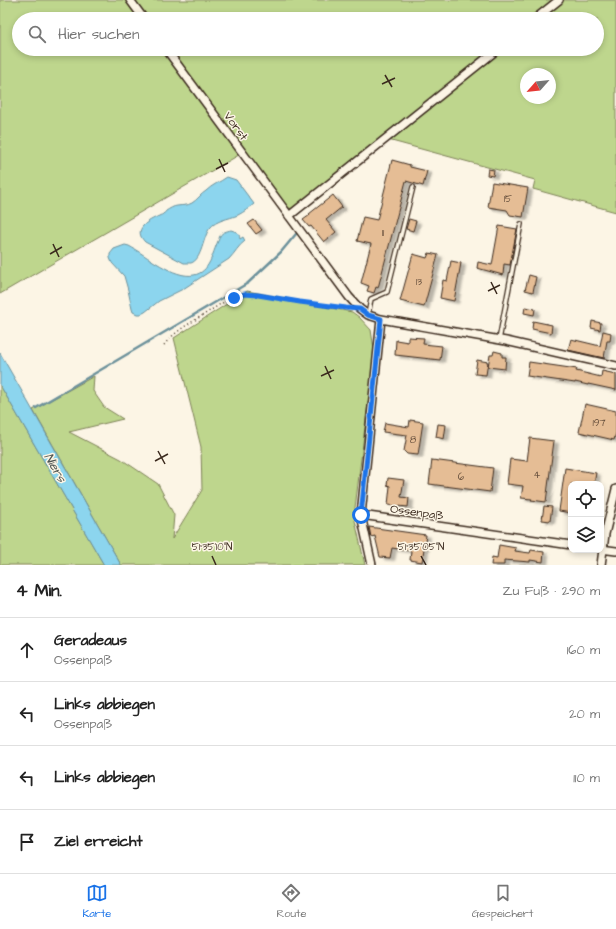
<!DOCTYPE html>
<html lang="de">
<meta charset="utf-8">
<style>
body{margin:0;font-family:"Architects Daughter",sans-serif;background:#f6f6f6;color:#222}
.controls{position:absolute;right:12px;bottom:12px;display:grid;overflow:hidden;border-radius:8px;box-shadow:0 2px 6px #0003}
.controls button{width:36px;height:36px;display:grid;place-items:center;padding:0;border:0;border-bottom:1px solid #e0e0e0;background:#fff;color:#222;font:20px sans-serif}
.compass{position:absolute;left:520px;top:68px;width:36px;height:36px;border-radius:50%;background:#fff;box-shadow:0 2px 6px #0003;rotate:243deg}
.stop{position:absolute;width:12px;height:12px;margin:-9px;border:3px solid #1a73e8;border-radius:50%;background:#fff}
.stop.end{background:#1a73e8;border-color:#fff;box-shadow:0 1px 4px #0008}
.list{margin:0;padding:0;list-style:none}
h2{display:flex;justify-content:space-between;align-items:center;height:52px;margin:0;padding:0 16px;font-size:17px}
h2 small{font-size:13px;font-weight:400;color:#767676}
.list li{display:grid;grid-template-columns:26px 1fr auto;gap:12px;align-items:center;box-sizing:border-box;height:64px;padding:0 16px;border-top:1px solid #e0e0e0}
.list b{display:block;font-size:15px;white-space:nowrap}
.list p{margin:0;font-size:13px;white-space:nowrap;color:#767676}
.list em{font-size:13px;font-style:normal;color:#767676}
.icon{flex:none;width:22px;height:22px;fill:none;stroke:currentColor;stroke-width:2;stroke-linecap:round;stroke-linejoin:round}
.map{position:relative;flex:none;width:616px;height:565px;overflow:hidden}
.search{position:absolute;background:#fff;box-shadow:0 2px 6px #0003;left:12px;right:12px;top:12px;height:44px;display:flex;align-items:center;gap:10px;box-sizing:border-box;padding:0 14px;border-radius:22px;color:#767676;font-size:15px}
.sheet{height:308px;background:#fff}
nav{display:flex;justify-content:space-around;align-items:center;box-sizing:border-box;height:56px;border-top:1px solid #e0e0e0;background:#fff;font-size:11px;color:#767676}
nav a{display:grid;justify-items:center;gap:2px}
nav .on{color:#1a73e8}
.map>svg:first-child{display:block}
.green{fill:#bed68d;stroke:#7c8056;fill-rule:evenodd}
.water{fill:#8cd5ee;stroke:#6c919b}
.lines{fill:none;stroke-linecap:round;stroke-linejoin:round}
.stream{stroke:#6c919b;stroke-width:2.5}
.building{fill:#e5bd95;stroke:#3b2a1e;filter:url(#shadow)}
.service-casing{stroke:#3b2a1e;stroke-width:6}
.minor-casing{stroke:#3b2a1e;stroke-width:10}
.path{stroke:#3b2a1e;stroke-width:1.5;stroke-dasharray:1 3;stroke-linecap:butt}
.service{stroke:#fcf5e5;stroke-width:3.5}
.minor{stroke:#fcf5e5;stroke-width:7}
.route{stroke:#1a73e8;stroke-width:5}
.ticks{fill:none;stroke:#3b2a1e;stroke-width:1.5}
.labels{text-anchor:middle;stroke-width:3;stroke-linejoin:round;paint-order:stroke}
.number-label{font-size:10px;fill:#664f3c}
.street-label{font-size:12px;fill:#3b2a1e;stroke:#fcf5e5}
.water-label{font-size:13px;font-style:italic;fill:#4f5552;stroke:#fcf5e5}
.ticks-label{font-size:10px;text-anchor:middle;fill:#3b2a1e;stroke:#fcf5e5;stroke-width:3;stroke-linejoin:round;paint-order:stroke}
</style>
<div class="map">
<svg width="616" height="565" viewBox="0 0 616 565">
<defs>
<filter id="shadow"><feDropShadow dx="4.5" dy="2.5" stdDeviation="1" flood-color="#0004"/></filter>
</defs>
<rect width="100%" height="100%" fill="#fcf5e5"/>
<filter id="ink" filterUnits="userSpaceOnUse"><feTurbulence type="fractalNoise" baseFrequency=".025" numOctaves="2"/><feDisplacementMap in="SourceGraphic" scale="8" xChannelSelector="R" yChannelSelector="G"/><feConvolveMatrix kernelMatrix="1 2 1 2 8 2 1 2 1" color-interpolation-filters="sRGB"/></filter>
<g filter="url(#ink)">
<path class="green" d="M0 0H555L531 19H19V49H494L293 209 285 207 244 152 0 294Z
M562 0H616V212L533 189 535 180 388 140 501 49H597V19H538ZM526 74H550V98H526Z
M247 291 352 312 359 317 371 330 376 361 367 410 354 516 365 565H121L33 410 94 376 93 391 104 407 123 419 69 432 121 459 158 484 174 515 172 539 202 490 201 447 174 338Z
M0 385 104 565H0Z"/>
<path class="water" d="M227 177 236 180 254 204C249 208 244 212 238 215 229 219 216 220 210 228 203 236 202 260 191 263 190 263 185 263 184 263L145 242C132 229 148 221 159 216 160 215 163 215 164 213 165 213 165 212 166 211 169 209 174 206 177 206 183 205 187 206 192 203 197 200 201 194 206 191 212 185 220 182 227 177Z
M231 230C237 232 239 232 240 239L243 237 245 241C238 246 235 253 229 259L183 289 159 301 145 312 141 314H137L133 312 132 309 128 290 124 276 112 263 110 258V254L114 249 125 245 129 246C146 255 174 279 194 275 210 272 212 254 218 241 219 240 219 237 220 236 222 232 227 231 231 230Z
M0 353 121 565H104L0 385Z"/>
<g class="lines">
<path class="stream" d="M36 408 248 283 281 252 296 234"/>
</g>
<path class="building" d="M392 160 410 165V167L427 171 423 186 406 181 378 288 376 287 374 293 367 291 369 286 361 283 371 244 357 241 363 217 377 220Z
M488 169 494 170 493 176 487 175Z
M492 182 528 188 523 217 510 215 507 210 488 207Z
M333 195 342 207 326 220 336 232 324 242 311 226 309 227 303 220 310 215 309 214Z
M409 219 416 221 413 231 406 229Z
M254 220 262 230 256 234 248 224Z
M499 226 517 229 510 265 504 264 503 275 477 268 478 262 492 265Z
M429 253 438 255 424 307 400 301 413 254 427 258Z
M451 261 461 263 454 301 440 298 443 280 447 281Z
M529 275 536 277 533 292 525 290Z
M525 307 535 309 534 315 524 313Z
M533 321 552 325 551 333 532 329Z
M592 321 601 323 600 330 591 328Z
M603 331 611 333 610 341H607L604 358 568 350 571 339 600 346Z
M408 337 424 338 423 344 442 346 440 360 395 355 396 340 408 342Z
M494 351 502 353V357H506L505 369 488 367 490 355H493Z
M477 360 488 362 486 375 475 374Z
M529 362 577 369 576 371 601 377 602 371 616 374V390L588 384V385L575 382V383L527 376Z
M585 404 616 411V433L614 440 579 432Z
M410 420 423 422 418 455 407 454 404 451 407 435 383 432 385 423 409 427Z
M438 424 446 425 444 439 436 437Z
M530 438 554 441 546 502 531 500 532 499 521 498 523 486 507 484 510 459 527 461Z
M432 460 493 468 490 492 429 484Z
M565 468 596 473 594 484H571V513L559 511Z
M388 478 404 480 401 497 409 498 408 507 388 505 390 486 387 485Z
M544 506 552 507 550 521 542 520Z
M369 527 426 535 422 562 410 560 411 551 392 548 390 558 380 557 375 536 371 537Z
M499 545 516 548 515 551 522 552 530 553 531 550 544 552 543 562 530 560V562L504 560V565H491L492 557 497 558Z"/>
<g class="lines">
<defs>
<path id="service" d="M368 315 371 299 387 292 413 187
M499 340 521 224"/>
<path id="minor" d="M130 0 144 19
M535 19 559 0
M166 49 349 297 360 309 368 315 381 319 506 341 616 366
M289 216 498 49
M381 319 361 515 571 545
M361 515 372 565
M601 549 616 551
M601 565 605 534 616 489"/>
</defs>
<use href="#service" class="service-casing"/>
<use href="#minor" class="minor-casing"/>
<path class="path" d="M164 345C173 333 187 325 200 317 212 310 226 299 240 295 254 291 274 298 288 300 308 304 329 307 349 309"/>
<use href="#service" class="service"/>
<use href="#minor" class="minor"/>
</g>
</g>
<g class="lines" filter="url(#ink)">
<path class="route" d="M234 298 244 294 258 295 300 302 346 308 360 309 368 315 381 319 361 515"/>
</g>
<path class="ticks" d="M385 75 392 87M382 84 395 78M219 159 225 172M216 169 228 163M53 244 59 257M50 254 62 247M491 282 497 294M488 291 500 285M325 366 331 379M321 376 334 370M158 451 165 464M155 461 168 454M212 556 216 565M421 556 426 565"/>
<g class="labels">
<g class="number-label">
<text x="508" y="202">15</text>
<text x="383" y="236">11</text>
<text x="419" y="285">13</text>
<text x="599" y="426">197</text>
<text x="413" y="443">8</text>
<text x="537" y="478">4</text>
<text x="461" y="480">6</text>
</g>
<g class="street-label">
<text transform="translate(236 126) rotate(54)" y="4">Vorst</text>
<text transform="translate(417 512) rotate(8)" y="4">Ossenpaß</text>
</g>
<g class="water-label">
<text transform="translate(56 467) rotate(60)" y="5">Niers</text>
</g>
</g>
<g class="ticks-label">
<text x="212" y="550">51°35'10"N</text>
<text x="421" y="550">51°35'05"N</text>
</g>
</svg>
<div class="controls">
<button><svg class="icon" aria-label="locate" viewBox="0 0 24 24"><circle cx="12" cy="12" r="6"/><path d="M12 2v4M12 18v4M2 12h4M18 12h4"/></svg></button>
<button><svg class="icon" aria-label="layers" viewBox="0 0 24 24"><path d="M12 4l9 5-9 5-9-5zM3 14l9 5 9-5"/></svg></button>
</div>
<svg class="compass" viewBox="-18 -18 36 36"><path d="M0-13l5 13h-10z" fill="#e53935"/><path d="M0 13l5-13h-10z" fill="#767676"/></svg>
<div class="stop" style="left:361px;top:515px"></div>
<div class="stop end" style="left:234px;top:298px"></div>
<div class="search"><svg class="icon" aria-label="search" viewBox="0 0 24 24"><circle cx="10" cy="10" r="6"/><path d="M15 15l6 6"/></svg>Hier suchen</div>
</div>
<section class="sheet">
<h2>4 Min.<small>Zu Fuß · 290 m</small></h2>
<ul class="list">
<li><svg class="icon" aria-label="ahead" viewBox="0 0 24 24"><path d="M12 20V5M6 11l6-6 6 6"/></svg><div><b>Geradeaus</b><p>Ossenpaß</p></div><em>160 m</em></li>
<li><svg class="icon" aria-label="left" viewBox="0 0 24 24"><path d="M17 20v-9H6M10 6l-5 5 5 5"/></svg><div><b>Links abbiegen</b><p>Ossenpaß</p></div><em>20 m</em></li>
<li><svg class="icon" aria-label="left" viewBox="0 0 24 24"><path d="M17 20v-9H6M10 6l-5 5 5 5"/></svg><div><b>Links abbiegen</b></div><em>110 m</em></li>
<li><svg class="icon" aria-label="arrive" viewBox="0 0 24 24"><path d="M6 21V4h12l-3 4 3 4H6"/></svg><div><b>Ziel erreicht</b></div></li>
</ul>
</section>
<nav>
<a class="on"><svg class="icon" aria-label="map" viewBox="0 0 24 24"><path d="M3 6l6-2 6 2 6-2v14l-6 2-6-2-6 2zM9 4v14M15 6v14"/></svg>Karte</a>
<a><svg class="icon" aria-label="directions" viewBox="0 0 24 24"><path d="M12 3l9 9-9 9-9-9zM9 14v-3h6M13 9l2 2-2 2"/></svg>Route</a>
<a><svg class="icon" aria-label="saved" viewBox="0 0 24 24"><path d="M7 4h10v16l-5-4-5 4z"/></svg>Gespeichert</a>
</nav>
